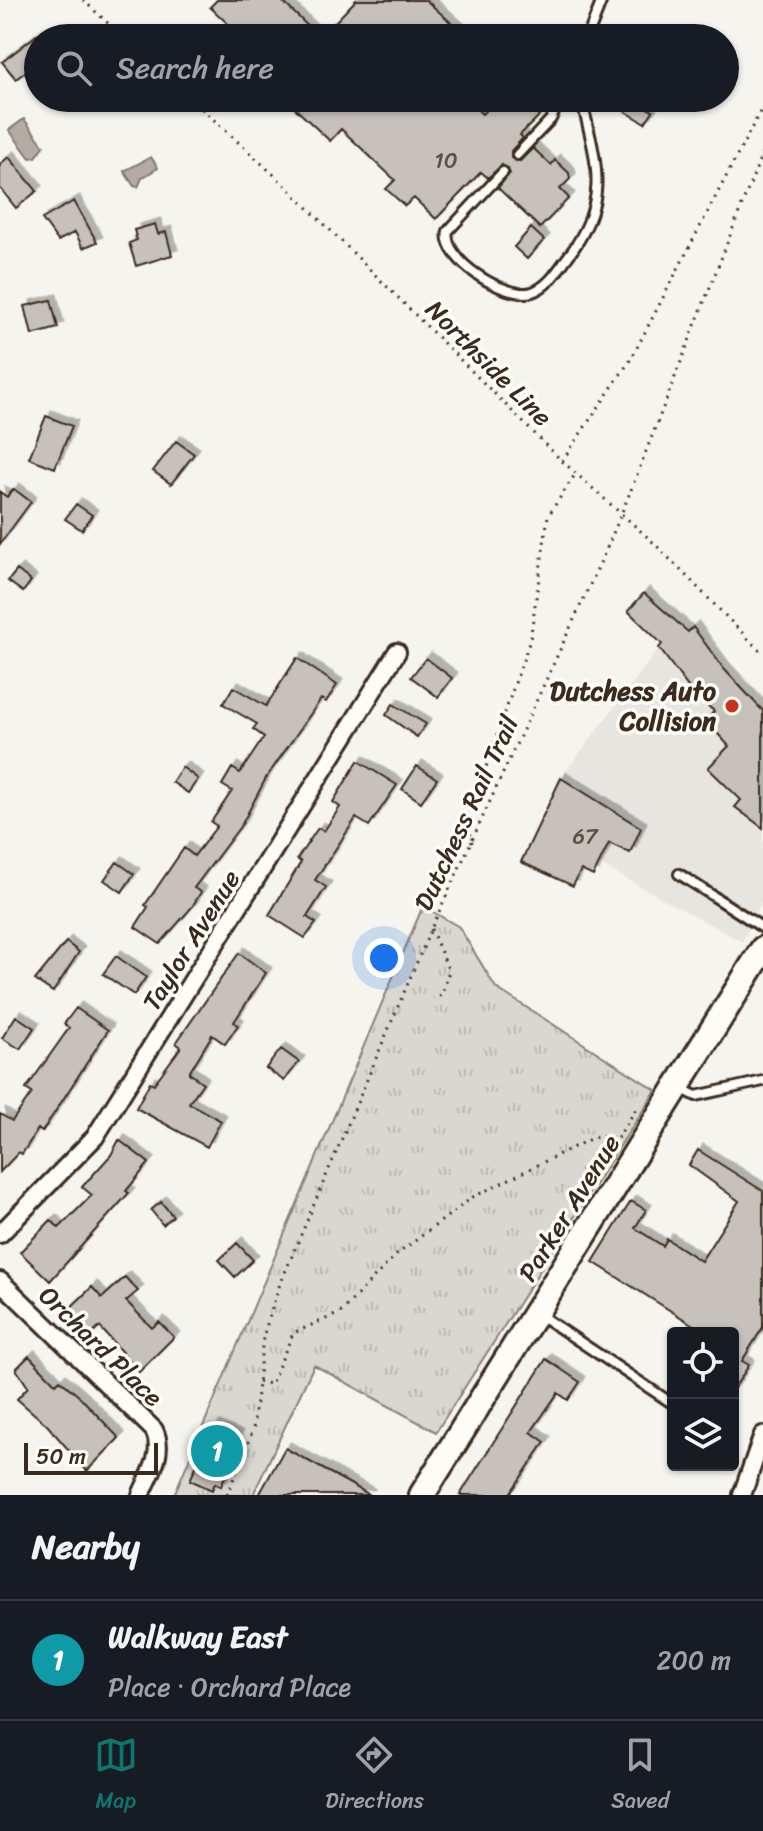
<!DOCTYPE html>
<meta charset="utf-8">
<style>
body{margin:0;font-family:Sriracha,sans-serif;background:#20242c;color:#f1f3f6}
.controls{position:absolute;right:24px;bottom:24px;display:grid;overflow:hidden;border-radius:8px;box-shadow:0 2px 6px #0004}
.controls button{width:72px;height:72px;display:grid;place-items:center;padding:0;border:0;border-bottom:2px solid #363941;background:#171b24;color:#f1f3f6;font:40px sans-serif}
.scale{position:absolute;left:24px;bottom:20px;width:134px;box-sizing:border-box;padding-left:8px;border:4px solid #3b2a1e;border-top:0;font-size:22px;line-height:28px;white-space:nowrap;color:#3b2a1e;-webkit-text-stroke:6px #fdfcf7;paint-order:stroke}
.you{position:absolute;left:384px;top:958px;width:28px;height:28px;margin:-20px;border:6px solid #fff;border-radius:50%;background:#1a73e8;box-shadow:0 0 0 12px #1a73e833}
.badge{display:grid;place-items:center;width:52px;height:52px;border-radius:50%;background:#0f766e;color:#fff;font-size:26px;font-weight:700}
.pin{position:absolute;translate:-50% -50%;border:4px solid #fff;box-shadow:0 2px 8px #0006}
.list{margin:0;padding:0;list-style:none}
h2{display:flex;justify-content:space-between;align-items:center;height:104px;margin:0;padding:0 32px;font-size:34px}
h2 small{font-size:26px;font-weight:400;color:#9ea1a6}
.list li{display:grid;grid-template-columns:52px 1fr auto;gap:24px;align-items:center;box-sizing:border-box;height:120px;padding:0 32px;border-top:2px solid #363941}
.list b{display:block;font-size:30px;white-space:nowrap}
.list p{margin:0;font-size:26px;white-space:nowrap;color:#9ea1a6}
.list em{font-size:26px;font-style:normal;color:#9ea1a6}
.icon{flex:none;width:44px;height:44px;fill:none;stroke:currentColor;stroke-width:2;stroke-linecap:round;stroke-linejoin:round}
.map{position:relative;flex:none;width:763px;height:1495px;overflow:hidden}
.search{position:absolute;background:#171b24;box-shadow:0 2px 6px #0004;left:24px;right:24px;top:24px;height:88px;display:flex;align-items:center;gap:20px;box-sizing:border-box;padding:0 28px;border-radius:44px;color:#9ea1a6;font-size:30px}
.sheet{height:224px;background:#171b24}
nav{display:flex;justify-content:space-around;align-items:center;box-sizing:border-box;height:112px;border-top:2px solid #363941;background:#171b24;font-size:22px;color:#9ea1a6}
nav a{display:grid;justify-items:center;gap:4px}
nav .on{color:#0f766e}
.map>svg:first-child{display:block}
.built{fill:#e7e5df}
.park{fill:url(#park-tufts);stroke:#8a8077;stroke-width:2}
.water{fill:#b4aca4;stroke:#84786e;stroke-width:2}
.building{fill:#c7c1bb;stroke:#3b2a1e;stroke-width:2;filter:url(#shadow)}
.lines{fill:none;stroke-linecap:round;stroke-linejoin:round}
.service-casing{stroke:#3b2a1e;stroke-width:14}
.minor-casing{stroke:#3b2a1e;stroke-width:22}
.primary-casing{stroke:#3b2a1e;stroke-width:30}
.path{stroke:#3b2a1e;stroke-width:3;stroke-dasharray:2 6;stroke-linecap:butt}
.service{stroke:#fdfcf7;stroke-width:8}
.minor{stroke:#fdfcf7;stroke-width:16}
.primary{stroke:#fdfcf7;stroke-width:24}
.path-bridge{stroke:#3b2a1e;stroke-width:3;stroke-dasharray:2 6;stroke-linecap:butt}
.poi-dot{fill:#c8321e;stroke:#fdfcf7;stroke-width:3}
.labels{text-anchor:middle;stroke-width:7;stroke-linejoin:round;paint-order:stroke}
.number-label{font-size:22px;fill:#5e5045}
.street-label{font-size:26px;fill:#3b2a1e;stroke:#fdfcf7}
.poi-label{font-size:26px;font-weight:bold;fill:#3b2a1e;stroke:#fdfcf7;text-anchor:end}
</style>
<div class="map">
<svg width="763" height="1495" viewBox="0 0 763 1495">
<defs>
<pattern id="park-tufts" width="24" height="20" patternUnits="userSpaceOnUse" patternTransform="scale(2)"><rect width="24" height="20" fill="#dad6d0"/><path d="M3 7l-1-3M5 7V3M7 7l1-3M15 17l-1-3M17 17v-4M19 17l1-3" fill="none" stroke="#bcb8b2"/></pattern>
<filter id="shadow"><feDropShadow dx="5.5" dy="-5.5" stdDeviation="0" flood-color="#0004"/></filter>
</defs>
<rect width="100%" height="100%" fill="#f5f4ee"/>
<filter id="ink" filterUnits="userSpaceOnUse"><feTurbulence type="fractalNoise" baseFrequency=".0125" numOctaves="2"/><feDisplacementMap in="SourceGraphic" scale="16" xChannelSelector="R" yChannelSelector="G"/><feConvolveMatrix kernelMatrix="1 2 1 2 8 2 1 2 1" color-interpolation-filters="sRGB"/></filter>
<g filter="url(#ink)">
<path class="built" d="M659 648 694 695 714 711 706 721 729 746 708 768 741 800 735 808 763 828V899L742 942 599 864 593 876 581 871 573 886 521 862 561 778Z"/>
<path class="park" d="M423 906 459 927 496 988 656 1090 436 1432 314 1365 253 1495H174Z"/>
<path class="water" d="M24 119 44 146 36 157 30 158 9 130Z
M151 157 158 168 142 178 138 187 134 186 124 171Z"/>
<path class="building" d="M217 0H281L320 38 356 0H426L468 38H243L210 7Z
M38 34V62L16 79 2 62Z
M284 98H465L482 114 499 98H533L545 110 520 135 523 138 511 151V158L520 161 533 148 551 165 555 160 569 173 570 179 560 189 569 198 540 228 498 188 510 173 502 165 488 178 481 172 436 219 414 198 405 206 386 189 395 180 341 129 330 141Z
M628 98 653 111 645 123 621 109Z
M9 157 37 191 16 208 0 188V164Z
M74 201 97 242 83 248 75 232 58 241 42 219Z
M155 224 158 234 166 232 172 255 136 266 129 243 137 240 134 230Z
M531 228 544 240 527 259 514 247Z
M51 300 58 328 32 335 25 306Z
M46 416 72 426 55 468 29 458Z
M176 441 194 454 171 484 153 471Z
M14 489 31 502 0 544V492L7 497Z
M76 504 92 515 82 530 65 519Z
M17 570 31 581 23 592 8 581Z
M644 593 688 632 693 627 724 669 763 711V828L735 807 741 800 708 768 729 746 706 721 714 711 694 695 659 648 662 644 628 611Z
M297 658 337 685 326 702 321 699 266 778 242 824 194 888 201 892 192 907 160 944 135 927 148 907 145 905 184 848 194 856 217 826 211 822 232 791 222 785 232 768 240 773 264 737 253 729 257 724 223 704 233 687 266 706Z
M426 658 452 678 438 697 411 677Z
M393 704 426 724 417 737 386 715Z
M358 761 397 785 369 826 356 818 315 880 326 887 307 917 316 923 305 938 269 915 301 862 297 859 318 828 324 831 340 807 333 802Z
M417 766 437 779 421 802 402 789Z
M182 767 198 779 188 793 172 782Z
M561 778 641 828 630 853 609 843 593 876 581 870 573 886 521 862Z
M117 862 134 874 122 892 104 880Z
M66 942 79 952 53 992 35 980Z
M239 953 266 973 234 1022 238 1025 225 1044 212 1035 189 1073 203 1083 189 1103 221 1121 207 1147 136 1108 150 1082 154 1084 181 1047 176 1043Z
M116 956 146 977 134 995 103 974Z
M76 1008 108 1030 42 1132 38 1129 22 1154 19 1152 0 1172V1114L12 1121 32 1093 26 1089 69 1028 64 1024Z
M16 1016 34 1028 20 1049 2 1038Z
M281 1049 299 1062 284 1081 266 1068Z
M119 1140 149 1163 126 1191 129 1193 50 1281 20 1252 51 1220 59 1228 92 1195 82 1187 111 1155Z
M698 1150 763 1191V1327L742 1361 749 1365 733 1390V1333H706L593 1262 631 1201 646 1210 635 1228 663 1246 667 1239 701 1261 739 1201 689 1165Z
M161 1202 173 1216 163 1225 151 1210Z
M237 1243 253 1260 235 1277 219 1260Z
M125 1277 138 1291 126 1301 152 1328 159 1322 174 1337 139 1372 100 1327 90 1336 67 1311 92 1287 102 1298Z
M29 1356 56 1384 60 1380 81 1398 119 1438 87 1471 47 1425 17 1399 28 1387 16 1369Z
M546 1359 580 1382 568 1400 558 1393 531 1432 545 1442 509 1495H460Z
M214 1427 237 1437 225 1464 229 1466 221 1486 215 1483 212 1490 190 1480Z
M285 1448 370 1495H259Z"/>
<g class="lines">
<defs>
<path id="service" d="M587 38 602 0
M517 155 551 119 561 98
M503 172 448 231C441 259 506 300 532 292 548 287 557 271 567 258 611 201 597 163 581 98
M679 874 763 928
M680 1088 696 1096 763 1081
M537 1313 673 1404"/>
<path id="minor" d="M0 1234 95 1137 397 652
M0 1281 154 1430C165 1452 150 1474 141 1495
M742 1495 763 1435"/>
<path id="primary" d="M422 1495 763 949"/>
</defs>
<use href="#service" class="service-casing"/>
<use href="#minor" class="minor-casing"/>
<use href="#primary" class="primary-casing"/>
<path class="path" d="M83 0 124 38
M190 98 285 185 562 461 654 543 763 654
M562 461 631 359 763 106
M631 490 763 151
M472 843 468 819 530 640 548 516 576 473
M431 929 449 971 442 995 433 998
M258 1382 271 1384 293 1333 340 1313 395 1256 473 1197 592 1138 605 1136 617 1139 638 1106
M227 1495 253 1430 263 1337 278 1289 431 929 607 548"/>
<use href="#service" class="service"/>
<use href="#minor" class="minor"/>
<use href="#primary" class="primary"/>
<path class="path-bridge" d="M607 548 631 490"/>
</g>
</g>
<circle class="poi-dot" cx="732" cy="706" r="8"/>
<g class="labels">
<g class="number-label">
<text x="446" y="168">10</text>
<text x="585" y="844">67</text>
</g>
<g class="street-label">
<text transform="translate(489 363) rotate(45)" y="9">Northside Line</text>
<text transform="translate(466 813) rotate(-65)" y="9">Dutchess Rail Trail</text>
<text transform="translate(191 940) rotate(-58)" y="9">Taylor Avenue</text>
<text transform="translate(569 1208) rotate(-58)" y="9">Parker Avenue</text>
<text transform="translate(101 1346) rotate(44)" y="9">Orchard Place</text>
</g>
<g class="poi-label">
<text x="716" y="700">Dutchess Auto<tspan x="716" dy="30">Collision</tspan></text>
</g>
</g>
</svg>
<div class="controls">
<button><svg class="icon" aria-label="locate" viewBox="0 0 24 24"><circle cx="12" cy="12" r="6"/><path d="M12 2v4M12 18v4M2 12h4M18 12h4"/></svg></button>
<button><svg class="icon" aria-label="layers" viewBox="0 0 24 24"><path d="M12 4l9 5-9 5-9-5zM3 14l9 5 9-5"/></svg></button>
</div>
<div class="scale">50 m</div>
<div class="you"></div>
<div class="pin badge" style="left:217px;top:1451px;background:#0f9aa8">1</div>
<div class="search"><svg class="icon" aria-label="search" viewBox="0 0 24 24"><circle cx="10" cy="10" r="6"/><path d="M15 15l6 6"/></svg>Search here</div>
</div>
<section class="sheet">
<h2>Nearby<small></small></h2>
<ul class="list">
<li><span class="badge" style="background:#0f9aa8">1</span><div><b>Walkway East</b><p>Place · Orchard Place</p></div><em>200 m</em></li>
</ul>
</section>
<nav>
<a class="on"><svg class="icon" aria-label="map" viewBox="0 0 24 24"><path d="M3 6l6-2 6 2 6-2v14l-6 2-6-2-6 2zM9 4v14M15 6v14"/></svg>Map</a>
<a><svg class="icon" aria-label="directions" viewBox="0 0 24 24"><path d="M12 3l9 9-9 9-9-9zM9 14v-3h6M13 9l2 2-2 2"/></svg>Directions</a>
<a><svg class="icon" aria-label="saved" viewBox="0 0 24 24"><path d="M7 4h10v16l-5-4-5 4z"/></svg>Saved</a>
</nav>
